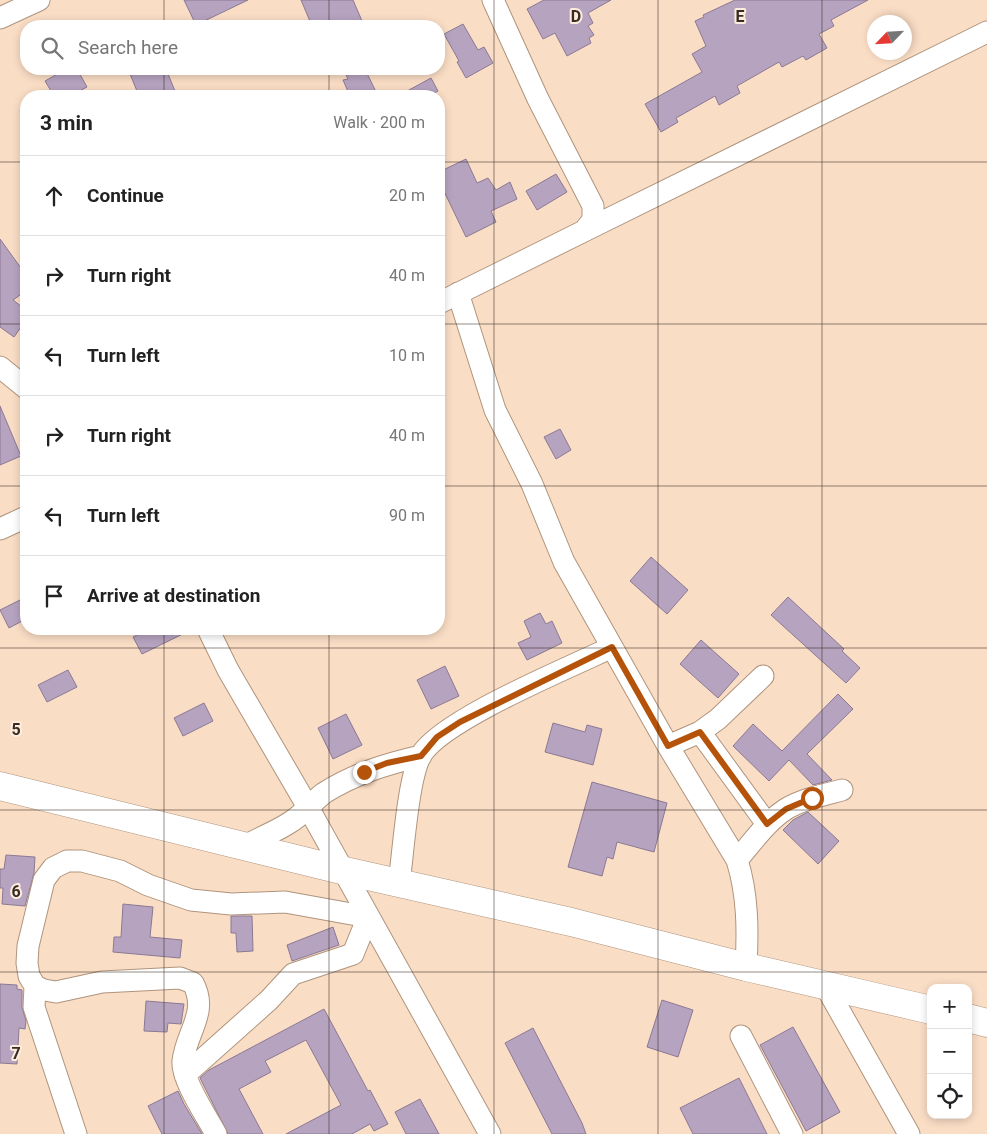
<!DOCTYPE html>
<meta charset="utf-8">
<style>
body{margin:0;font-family:Roboto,sans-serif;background:#f2f2f2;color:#222}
.controls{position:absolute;right:15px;bottom:15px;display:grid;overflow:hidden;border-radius:10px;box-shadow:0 2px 8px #0003}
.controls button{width:45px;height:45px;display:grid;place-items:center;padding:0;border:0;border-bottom:1px solid #e0e0e0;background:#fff;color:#222;font:25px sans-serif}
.compass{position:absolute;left:867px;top:15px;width:45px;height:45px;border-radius:50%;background:#fff;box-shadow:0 2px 8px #0003;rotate:245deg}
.stop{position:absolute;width:15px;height:15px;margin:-11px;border:4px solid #b45309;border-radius:50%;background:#fff}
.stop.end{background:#b45309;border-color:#fff;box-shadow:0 1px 5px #0008}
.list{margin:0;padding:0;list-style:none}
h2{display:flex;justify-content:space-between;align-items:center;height:65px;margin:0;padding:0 20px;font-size:21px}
h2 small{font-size:16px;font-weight:400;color:#767676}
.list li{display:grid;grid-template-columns:32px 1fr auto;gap:15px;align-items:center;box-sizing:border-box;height:80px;padding:0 20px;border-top:1px solid #e0e0e0}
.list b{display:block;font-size:19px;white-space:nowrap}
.list em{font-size:16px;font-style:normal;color:#767676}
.icon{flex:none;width:28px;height:28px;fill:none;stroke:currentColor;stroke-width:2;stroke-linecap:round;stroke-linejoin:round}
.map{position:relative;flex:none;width:987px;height:1134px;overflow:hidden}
.search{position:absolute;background:#fff;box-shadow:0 2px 8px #0003;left:20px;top:20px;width:425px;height:55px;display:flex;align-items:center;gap:12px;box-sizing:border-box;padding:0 18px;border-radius:20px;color:#767676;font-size:19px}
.panel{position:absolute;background:#fff;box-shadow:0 2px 8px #0003;left:20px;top:90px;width:425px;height:545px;border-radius:20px}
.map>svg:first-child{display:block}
.building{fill:#b6a3c0;stroke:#8b7994}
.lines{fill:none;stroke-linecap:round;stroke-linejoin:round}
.minor-casing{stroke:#af947d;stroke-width:23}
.major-casing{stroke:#af947d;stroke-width:29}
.minor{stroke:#fff;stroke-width:21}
.major{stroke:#fff;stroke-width:28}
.route{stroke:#b45309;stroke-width:6}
.grid{fill:none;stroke:#372c23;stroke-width:1;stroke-opacity:0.55}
.grid-label{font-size:16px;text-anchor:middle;font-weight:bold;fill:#372c23;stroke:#feedde;stroke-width:4;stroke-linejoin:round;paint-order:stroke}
</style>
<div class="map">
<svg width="987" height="1134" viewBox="0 0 987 1134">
<rect width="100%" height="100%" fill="#faddc5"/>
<path class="building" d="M184 0H248L196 25Z
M301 0H353L362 21 350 26H312Z
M544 0H611L588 13 593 23 588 26 594 35 589 38 591 43 567 56 555 33 543 39 527 9Z
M735 0H868L831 20 834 26 819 34 827 48 806 60 803 56 782 67 779 62 737 86 740 93 719 105 715 96 676 118 678 122 661 132 645 104 702 72 692 54 706 46 695 21 704 17 703 15Z
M463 24 478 50 484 47 493 63 466 78 457 62 459 61 444 34Z
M66 69H77L87 87 70 96H54L45 81Z
M128 69H166L177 96H139Z
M343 69H365L378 96H350L343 80 348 79Z
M431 78 438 91 429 96H398Z
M466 159 477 183 488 178 496 190 510 182 517 199 491 211 496 222 466 237 439 181V172Z
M556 174 567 192 537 210 526 191Z
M0 239 26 275V291L13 300 26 310V320L14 337 0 327Z
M0 406 21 456 0 465Z
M560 429 571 450 556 459 544 437Z
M651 557 688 590 667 614 630 581Z
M26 597V619L9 628 0 610Z
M788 597 844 649 842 651 860 668 846 683 771 615Z
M540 613 546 624 552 621 562 643 527 660 518 643 531 637 524 621Z
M149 629H193L142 654 133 637Z
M701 640 739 674 718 698 680 664Z
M445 666 459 696 431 709 417 680Z
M68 670 77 687 47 702 38 685Z
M838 694 853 709 807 754 832 780 813 785 789 760 769 781 733 746 753 724 782 751Z
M204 703 213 721 183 736 174 718Z
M346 714 362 745 333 759 318 728Z
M553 723 585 732 587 725 602 729 593 765 545 752Z
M592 782 667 803 654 852 617 842 613 859 607 857 602 876 568 867Z
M808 812 839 841 818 864 783 830 793 820Z
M6 855 35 857 34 873 25 906 2 904 3 888H0V869H4Z
M123 904 153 907 150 937 182 940 180 958 113 952 114 937H121Z
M231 916H252L253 951 237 952 236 933H231Z
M333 927 339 945 292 961 287 945Z
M0 984 17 985V989L22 990V1007L26 1021 25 1029 19 1028 17 1064 0 1063Z
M662 1000 693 1010 678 1057 647 1047Z
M146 1001 184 1004 181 1024 168 1023 167 1032 144 1031Z
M324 1009 368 1091 370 1090 388 1124 374 1131 370 1124 352 1134H286L341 1105 306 1040 265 1061 271 1072 239 1089 263 1134H228L200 1078 209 1070Z
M793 1027 840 1112 806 1131 760 1045Z
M533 1028 582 1123 586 1134H552L505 1043Z
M739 1078 767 1134H693L680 1108Z
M178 1091 184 1104 202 1134H162L148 1106Z
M420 1099 439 1134H406L395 1112Z"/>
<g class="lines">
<defs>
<path id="minor" d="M0 18 39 0
M584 231 987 32
M458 293 495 410 532 484 564 562 668 746 737 860C748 895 748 931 746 967
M439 303 584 231 593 220V206L538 99 493 0
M0 367 26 388
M0 529 26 517
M208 629 228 670 309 809 490 1134
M700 732 767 824
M668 746 700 732 718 719 763 676
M245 846C259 838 275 832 289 823 303 815 312 802 324 793 354 774 386 764 421 756
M737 860C752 843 766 822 786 809 803 799 823 795 842 790
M399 883C403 855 408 777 421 755 443 719 569 668 612 647
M825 985 909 1134
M35 986 34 1007 76 1134
M741 1036 792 1134
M185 1075 269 1000 293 974 353 954 368 917 285 902 231 904 191 900 148 885 120 871 82 861H67L53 868 44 880 28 946 27 963 29 976 35 986 44 990 56 992 102 982 180 978 193 983C209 1013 186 1032 183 1061 181 1079 207 1117 216 1134"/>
<path id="major" d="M0 786 341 870 571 922 746 967 931 1010
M968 1018 987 1023"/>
</defs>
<use href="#minor" class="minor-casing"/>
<use href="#major" class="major-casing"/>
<use href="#minor" class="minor"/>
<use href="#major" class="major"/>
</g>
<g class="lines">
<path class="route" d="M364 772 387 763 421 756 437 737 460 722 612 647 668 746 700 732 767 824 786 809 812 798"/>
</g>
<path class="grid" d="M164 0V26M329 0V26M494 0V1134M658 0V1134M822 0V1134M164 69V96M329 69V96M0 162H26M439 162H987M0 324H26M439 324H987M0 486H26M439 486H987M164 629V1134M329 629V1134M0 648H987M0 810H987M0 972H987"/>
<g class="grid-label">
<text x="576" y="22">D</text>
<text x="740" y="22">E</text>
<text x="16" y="735">5</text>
<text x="16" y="897">6</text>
<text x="16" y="1059">7</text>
</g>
</svg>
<div class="controls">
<button>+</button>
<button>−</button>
<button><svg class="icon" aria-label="locate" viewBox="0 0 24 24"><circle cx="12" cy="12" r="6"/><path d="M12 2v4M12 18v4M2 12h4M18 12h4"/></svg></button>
</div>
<svg class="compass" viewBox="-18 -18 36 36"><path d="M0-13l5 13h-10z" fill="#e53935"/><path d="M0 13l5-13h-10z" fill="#767676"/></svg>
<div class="stop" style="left:812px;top:798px"></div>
<div class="stop end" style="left:364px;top:772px"></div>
<div class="search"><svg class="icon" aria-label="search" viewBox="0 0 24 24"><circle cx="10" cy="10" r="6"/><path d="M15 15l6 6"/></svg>Search here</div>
<section class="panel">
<h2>3 min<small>Walk · 200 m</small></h2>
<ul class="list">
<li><svg class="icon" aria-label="ahead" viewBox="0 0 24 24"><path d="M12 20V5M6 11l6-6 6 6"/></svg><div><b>Continue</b></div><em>20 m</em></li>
<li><svg class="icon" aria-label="right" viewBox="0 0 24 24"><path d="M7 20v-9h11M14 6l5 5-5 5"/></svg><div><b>Turn right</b></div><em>40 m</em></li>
<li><svg class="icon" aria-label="left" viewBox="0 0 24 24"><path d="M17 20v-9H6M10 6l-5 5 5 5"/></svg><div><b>Turn left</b></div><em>10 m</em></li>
<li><svg class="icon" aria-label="right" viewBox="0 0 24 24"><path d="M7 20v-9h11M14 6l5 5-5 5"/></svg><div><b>Turn right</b></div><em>40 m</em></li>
<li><svg class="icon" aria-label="left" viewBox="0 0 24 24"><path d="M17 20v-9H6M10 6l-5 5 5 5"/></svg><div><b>Turn left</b></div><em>90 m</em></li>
<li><svg class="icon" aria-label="arrive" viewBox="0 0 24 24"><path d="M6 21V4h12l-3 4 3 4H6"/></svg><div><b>Arrive at destination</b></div></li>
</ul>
</section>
</div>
